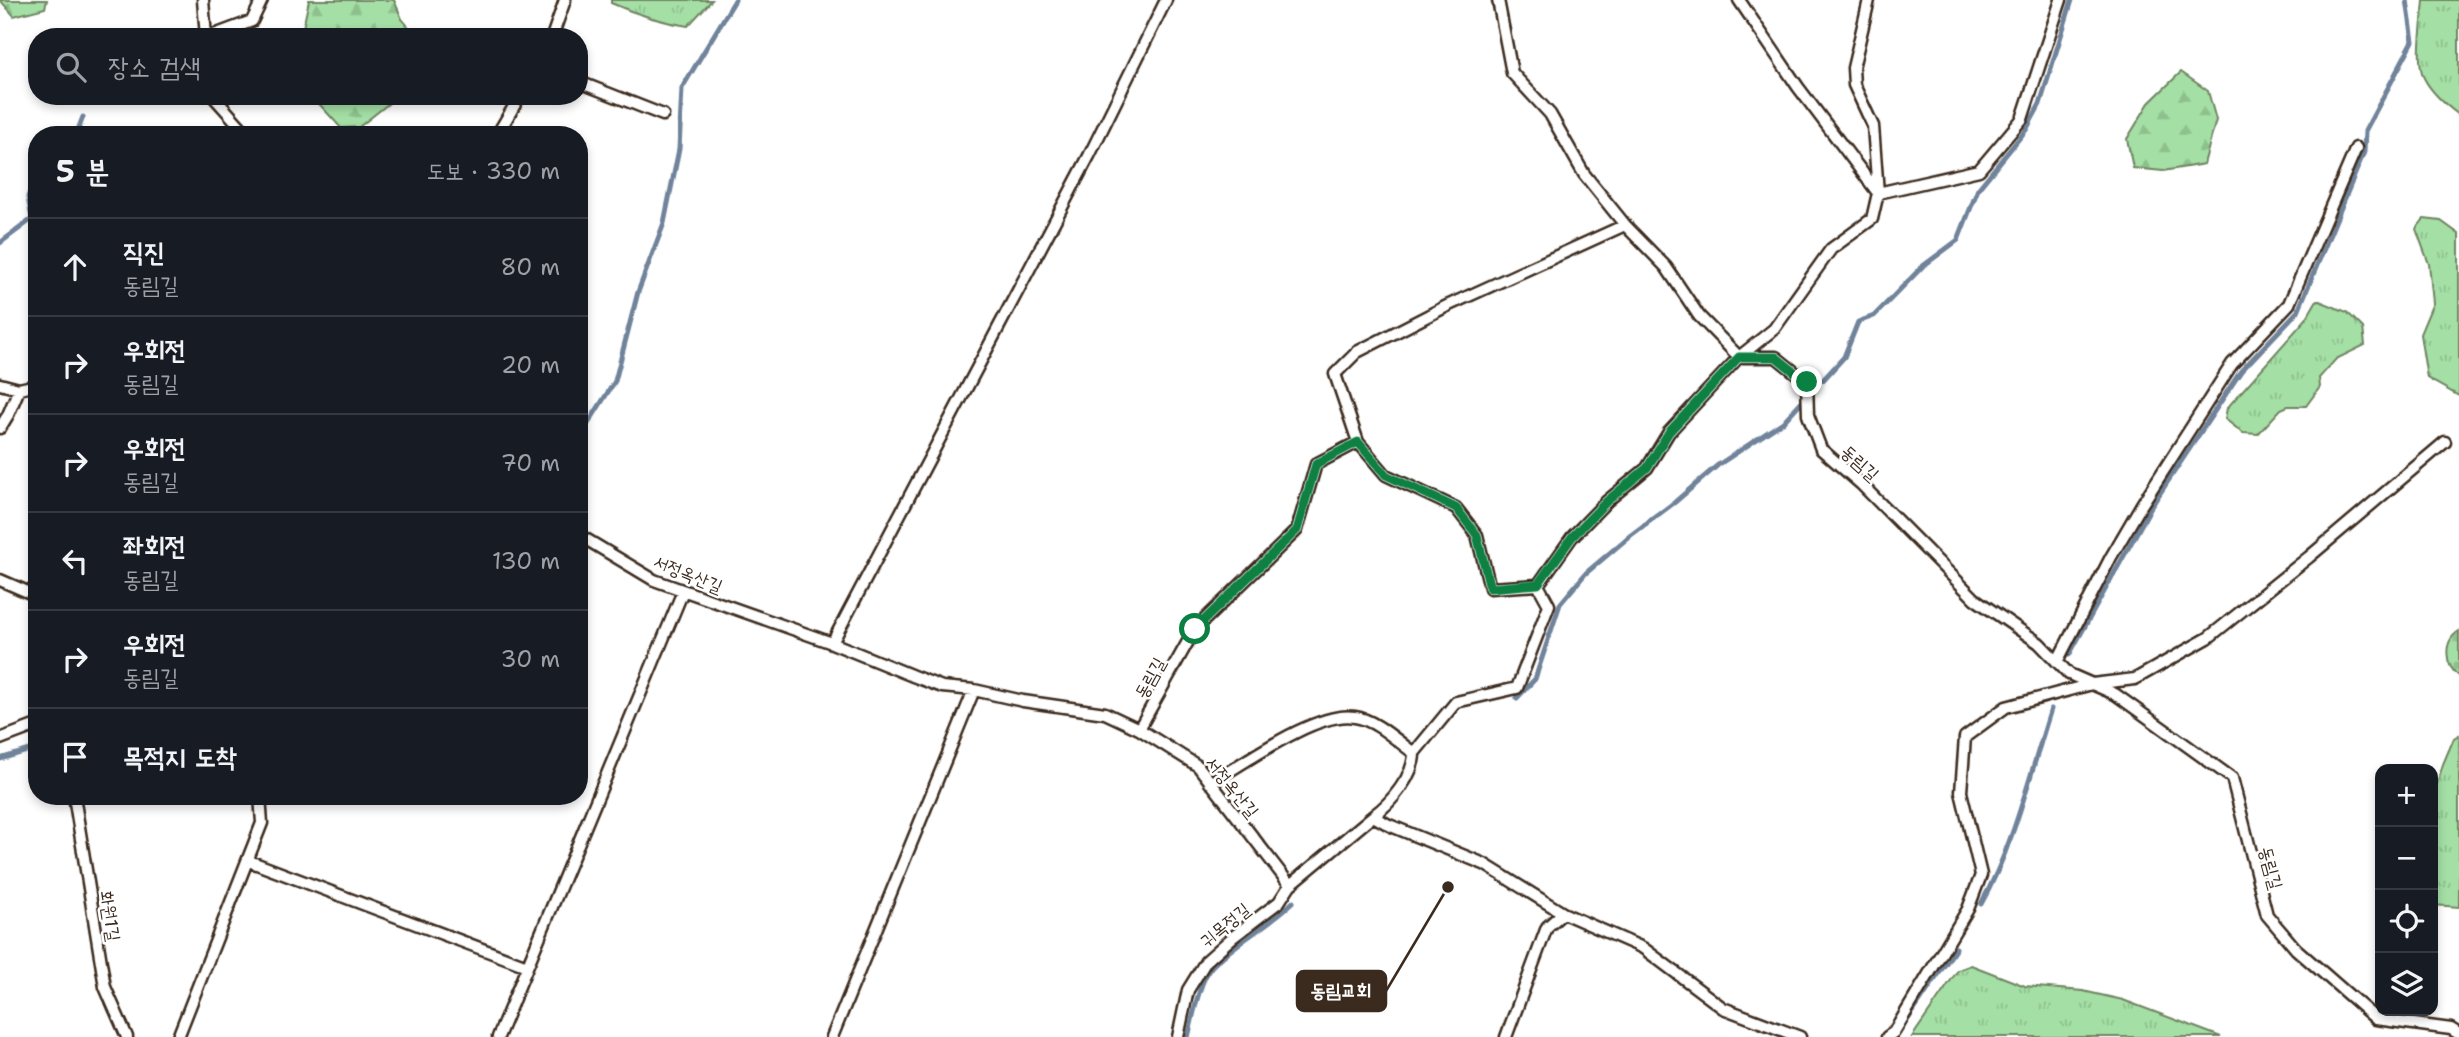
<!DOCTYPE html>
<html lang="ko">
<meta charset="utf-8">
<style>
body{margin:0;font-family:"Shantell Sans","Poor Story",sans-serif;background:#242831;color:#f1f3f6}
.controls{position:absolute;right:21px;bottom:21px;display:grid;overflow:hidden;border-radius:14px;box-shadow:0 4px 10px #0003}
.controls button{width:63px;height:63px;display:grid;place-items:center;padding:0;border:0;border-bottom:2px solid #363941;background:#171b24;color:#f1f3f6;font:35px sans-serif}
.stop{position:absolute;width:21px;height:21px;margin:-16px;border:5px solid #0b8043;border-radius:50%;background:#fff}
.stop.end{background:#0b8043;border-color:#fff;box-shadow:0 2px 7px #0008}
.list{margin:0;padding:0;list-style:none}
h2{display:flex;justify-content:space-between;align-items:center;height:91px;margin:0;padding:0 28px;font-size:30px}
h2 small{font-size:23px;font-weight:400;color:#9ea1a6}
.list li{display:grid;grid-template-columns:46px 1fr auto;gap:21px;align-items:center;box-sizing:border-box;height:98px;padding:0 28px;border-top:2px solid #363941}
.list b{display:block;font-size:26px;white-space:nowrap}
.list p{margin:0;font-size:23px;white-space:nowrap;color:#9ea1a6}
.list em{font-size:23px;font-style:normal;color:#9ea1a6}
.icon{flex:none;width:38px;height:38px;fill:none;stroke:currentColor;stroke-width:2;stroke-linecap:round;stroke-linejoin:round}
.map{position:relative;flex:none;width:2459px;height:1037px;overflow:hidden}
.search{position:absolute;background:#171b24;box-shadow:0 4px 10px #0003;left:28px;top:28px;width:560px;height:77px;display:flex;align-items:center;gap:18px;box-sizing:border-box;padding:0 24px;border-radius:28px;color:#9ea1a6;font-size:26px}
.panel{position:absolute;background:#171b24;box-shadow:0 4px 10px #0003;left:28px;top:126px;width:560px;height:679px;border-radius:28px}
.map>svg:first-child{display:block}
.grass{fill:url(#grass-tufts);stroke:#708462;stroke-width:2}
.forest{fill:url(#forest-firs);stroke:#708462;stroke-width:2}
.cemetery{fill:url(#cemetery-stones);stroke:#708462;stroke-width:2}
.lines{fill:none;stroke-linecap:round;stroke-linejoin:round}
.stream{stroke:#6f839a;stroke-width:5}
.lane-casing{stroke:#3b2a1e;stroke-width:15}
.lane{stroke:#fff;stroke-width:10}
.route{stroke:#0b8043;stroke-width:9}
.labels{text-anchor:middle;stroke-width:5;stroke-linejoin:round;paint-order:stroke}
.street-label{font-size:18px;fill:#3b2a1e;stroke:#fff}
.leader{fill:none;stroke:#3b2a1e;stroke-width:2.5}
.callout-dot{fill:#3b2a1e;stroke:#fff;stroke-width:2.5}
.callout{fill:#3b2a1e;stroke:#3b2a1e;stroke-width:2.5}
.callout-label{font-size:19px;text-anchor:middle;font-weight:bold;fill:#fff}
</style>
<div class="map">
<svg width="2459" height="1037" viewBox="0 0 2459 1037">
<defs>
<pattern id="grass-tufts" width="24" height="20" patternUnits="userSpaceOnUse" patternTransform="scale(1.75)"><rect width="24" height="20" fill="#a4dfa5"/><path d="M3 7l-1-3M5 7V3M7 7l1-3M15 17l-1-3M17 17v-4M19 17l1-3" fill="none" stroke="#8ec08e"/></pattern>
<pattern id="forest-firs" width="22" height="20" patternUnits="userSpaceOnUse" patternTransform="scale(1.75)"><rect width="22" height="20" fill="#a4dfa5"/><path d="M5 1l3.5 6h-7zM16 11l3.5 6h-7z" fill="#8ec08e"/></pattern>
<pattern id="cemetery-stones" width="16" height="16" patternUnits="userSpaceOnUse" patternTransform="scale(1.75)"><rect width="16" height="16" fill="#a4dfa5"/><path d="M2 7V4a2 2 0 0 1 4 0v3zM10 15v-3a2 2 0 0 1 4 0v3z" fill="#8ec08e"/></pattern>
</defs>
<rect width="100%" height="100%" fill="#fff"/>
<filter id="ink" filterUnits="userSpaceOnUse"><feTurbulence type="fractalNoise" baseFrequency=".0143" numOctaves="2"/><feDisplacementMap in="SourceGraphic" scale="14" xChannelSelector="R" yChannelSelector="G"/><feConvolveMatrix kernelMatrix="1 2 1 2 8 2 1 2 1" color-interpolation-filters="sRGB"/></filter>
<g filter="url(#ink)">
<path class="grass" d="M611 0H712L688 26C661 22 636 14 611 3Z
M2424 0H2459V115C2447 106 2431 92 2424 78 2415 61 2423 20 2424 0Z
M2424 219 2441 221 2459 234V396L2427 378 2420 334 2433 303 2429 264 2416 229Z
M2317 300 2347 312 2363 328 2365 345 2336 359 2319 378 2320 387 2306 406H2288L2281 409 2258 434 2243 433 2225 419 2227 408 2306 319Z
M2459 735V907L2433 905V797L2443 764 2454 738Z
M1971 965 2025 986 2083 991 2123 1000 2221 1037H1912L1958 970Z"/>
<path class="forest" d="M0 0H47L45 8 14 16Z
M309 0H394L402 19 417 37H301Z
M2181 72 2208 91 2216 120 2204 164 2163 171 2133 168 2127 139 2149 103Z
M312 96H398L359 127 341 128Z"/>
<path class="cemetery" d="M2459 631V676C2445 666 2442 642 2459 631Z"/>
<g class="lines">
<path class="stream" d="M76 135 83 117
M0 243 32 219 28 197 37 171
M1823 380 1844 357 1858 322 1874 316 1923 266 1958 240 1978 189 2026 130 2040 104 2072 0
M579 438 615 381 638 292 664 223 679 149 682 88 735 0
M2069 655 2152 505 2241 371 2298 311 2364 152 2365 131 2413 41 2407 0
M1517 698 1535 679 1560 604 1586 573 1631 535 1675 502 1718 465 1783 422 1801 402
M0 759 37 748
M1981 904C2014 845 2030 774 2051 709
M1188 1037C1193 1018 1199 980 1212 966 1235 943 1268 926 1293 902
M1896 1037 1956 948"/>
<defs>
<path id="lane" d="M203 0 206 37
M1498 0 1512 73 1550 114 1584 174 1625 225 1666 267 1699 316 1739 357 1774 329 1831 249 1872 219 1878 193 1873 126 1854 85 1853 68 1869 0
M1739 0 1798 87 1878 193 1979 170 2022 119 2061 0
M209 37 252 21 262 0
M552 37 565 0
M579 82 663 115
M213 96 248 135
M497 135 520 96
M0 384 19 389 37 385
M0 428 8 415 19 389
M1358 442 1335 374 1357 352 1449 305 1625 225
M579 535 654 580 832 643 913 676 942 687 974 690 1023 701 1105 713 1139 729 1198 766 1290 885 1373 816 1389 825 1484 864 1563 913 1643 948 1723 1008 1800 1037
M0 580 37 596
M832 643 1089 156 1166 0
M2057 662 2111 557 2142 504 2232 364 2289 304 2356 148
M1139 729 1195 629 1297 530 1316 464 1358 442 1386 475 1456 508 1477 535 1490 588 1538 585 1572 537 1607 501 1647 468 1669 432 1739 357H1776L1807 382 1808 415 1821 449 1861 484 1975 599 2039 643 2069 674 2115 694 2232 778 2267 915 2296 949 2376 1019 2451 1029 2459 1034
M0 739 37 725
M1210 783C1243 764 1317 710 1355 717 1376 720 1397 741 1414 753L1456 702 1517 688 1549 605 1538 585
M74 796 105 987 127 1037
M1373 816C1391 803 1414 776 1414 753
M249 861 527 966
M178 1037 262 823 260 796
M498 1037 683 591
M832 1037 974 690
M1178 1037 1188 990 1206 961 1233 937 1279 902 1290 885
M1506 1037 1547 927 1563 913
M1887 1037 1894 1032 1968 909 1981 875 1961 792 1965 737 2006 707 2092 684 2135 679 2208 638 2309 557 2445 442"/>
</defs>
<use href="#lane" class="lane-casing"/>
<use href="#lane" class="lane"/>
</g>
</g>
<g class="lines" filter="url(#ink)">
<path class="route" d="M1195 629 1297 530 1316 464 1358 442 1386 475 1456 508 1477 535 1490 588 1538 584 1572 537 1607 501 1647 468 1669 432 1739 357H1776L1807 382"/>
</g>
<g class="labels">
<g class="street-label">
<text transform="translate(1860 463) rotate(42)" y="6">동림길</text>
<text transform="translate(688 574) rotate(22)" y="6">서정옥산길</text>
<text transform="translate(1150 678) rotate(-61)" y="6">동림길</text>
<text transform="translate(1232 787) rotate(51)" y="6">서정옥산길</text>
<text transform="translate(2271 868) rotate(75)" y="6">동림길</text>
<text transform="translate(110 916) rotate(81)" y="6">화원1길</text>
<text transform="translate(1225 925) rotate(-39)" y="6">귀목정길</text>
</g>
</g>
<path class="leader" d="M1448 887L1386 991"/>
<circle class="callout-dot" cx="1448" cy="887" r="7"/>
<rect class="callout" x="1297" y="971" width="89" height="40" rx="7"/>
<g class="callout-label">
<text x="1341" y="997">동림교회</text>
</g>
</svg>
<div class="controls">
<button>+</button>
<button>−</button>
<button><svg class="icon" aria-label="locate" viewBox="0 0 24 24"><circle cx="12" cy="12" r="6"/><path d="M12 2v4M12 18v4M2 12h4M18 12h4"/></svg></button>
<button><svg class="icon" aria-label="layers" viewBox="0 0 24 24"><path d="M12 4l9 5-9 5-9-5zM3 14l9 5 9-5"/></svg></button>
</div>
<div class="stop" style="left:1195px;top:629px"></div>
<div class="stop end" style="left:1807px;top:382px"></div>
<div class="search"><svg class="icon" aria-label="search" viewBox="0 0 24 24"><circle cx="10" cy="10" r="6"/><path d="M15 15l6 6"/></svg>장소 검색</div>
<section class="panel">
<h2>5 분<small>도보 · 330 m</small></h2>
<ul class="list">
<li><svg class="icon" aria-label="ahead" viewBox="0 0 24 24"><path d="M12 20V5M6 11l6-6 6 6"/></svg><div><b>직진</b><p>동림길</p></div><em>80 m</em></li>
<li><svg class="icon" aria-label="right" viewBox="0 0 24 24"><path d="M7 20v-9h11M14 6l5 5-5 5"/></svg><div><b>우회전</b><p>동림길</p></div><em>20 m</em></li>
<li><svg class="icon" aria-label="right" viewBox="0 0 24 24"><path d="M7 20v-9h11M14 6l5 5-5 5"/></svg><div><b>우회전</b><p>동림길</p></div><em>70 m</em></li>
<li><svg class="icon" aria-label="left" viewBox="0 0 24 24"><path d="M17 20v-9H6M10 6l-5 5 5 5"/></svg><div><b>좌회전</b><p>동림길</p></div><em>130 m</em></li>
<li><svg class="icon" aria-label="right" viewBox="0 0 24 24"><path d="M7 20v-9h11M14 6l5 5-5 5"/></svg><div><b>우회전</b><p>동림길</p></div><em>30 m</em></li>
<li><svg class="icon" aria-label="arrive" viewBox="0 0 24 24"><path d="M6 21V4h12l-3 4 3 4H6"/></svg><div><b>목적지 도착</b></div></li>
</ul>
</section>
</div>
